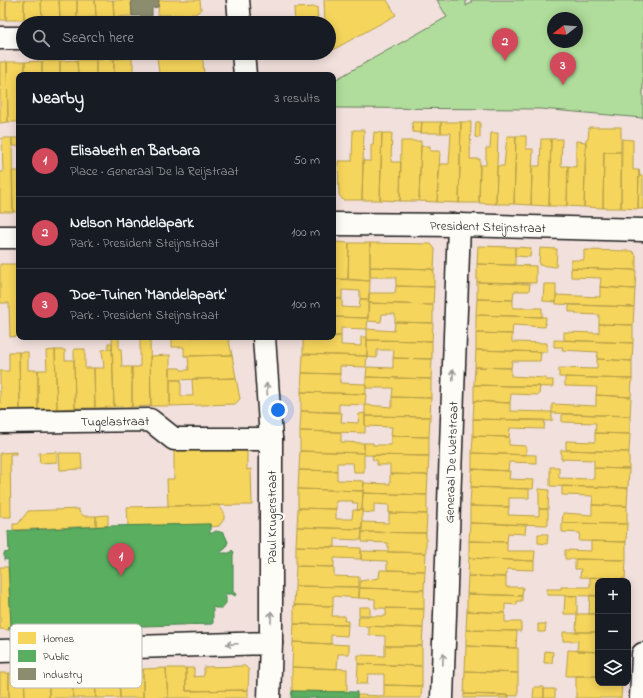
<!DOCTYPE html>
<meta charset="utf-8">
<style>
body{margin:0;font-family:"Indie Flower",sans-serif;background:#242831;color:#f1f3f6}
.controls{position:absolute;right:12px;bottom:12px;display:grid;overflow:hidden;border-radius:8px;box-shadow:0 2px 10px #0003}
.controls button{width:36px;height:36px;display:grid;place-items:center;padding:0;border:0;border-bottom:1px solid #363941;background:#171b24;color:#f1f3f6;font:20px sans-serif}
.compass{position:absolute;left:547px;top:12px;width:36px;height:36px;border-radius:50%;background:#171b24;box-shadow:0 2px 10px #0003;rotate:253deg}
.you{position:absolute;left:278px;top:410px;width:14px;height:14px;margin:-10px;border:3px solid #fff;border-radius:50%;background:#1a73e8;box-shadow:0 0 0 6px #1a73e833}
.badge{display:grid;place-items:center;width:26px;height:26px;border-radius:50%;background:#d1495b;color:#fff;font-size:13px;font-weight:700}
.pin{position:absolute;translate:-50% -33px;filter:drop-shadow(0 1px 2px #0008)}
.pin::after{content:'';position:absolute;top:21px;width:14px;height:12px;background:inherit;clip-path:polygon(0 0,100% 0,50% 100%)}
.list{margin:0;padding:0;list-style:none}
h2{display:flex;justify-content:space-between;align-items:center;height:52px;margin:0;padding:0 16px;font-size:17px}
h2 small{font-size:13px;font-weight:400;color:#9ea1a6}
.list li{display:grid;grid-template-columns:26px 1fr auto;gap:12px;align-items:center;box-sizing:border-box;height:72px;padding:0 16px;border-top:1px solid #363941}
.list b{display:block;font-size:15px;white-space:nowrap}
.list p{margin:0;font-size:13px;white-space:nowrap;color:#9ea1a6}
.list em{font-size:13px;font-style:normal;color:#9ea1a6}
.icon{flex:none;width:22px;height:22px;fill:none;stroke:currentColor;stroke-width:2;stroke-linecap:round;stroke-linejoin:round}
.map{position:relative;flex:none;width:643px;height:698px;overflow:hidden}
.search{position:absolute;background:#171b24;box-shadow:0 2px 10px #0003;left:16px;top:16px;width:320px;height:44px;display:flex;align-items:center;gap:10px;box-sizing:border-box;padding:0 14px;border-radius:22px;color:#9ea1a6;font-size:15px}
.panel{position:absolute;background:#171b24;box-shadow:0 2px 10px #0003;left:16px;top:72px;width:320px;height:268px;border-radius:8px}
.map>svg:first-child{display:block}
.green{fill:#b0dd9b;stroke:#667c5c;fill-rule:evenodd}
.homes{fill:#f6d55c;stroke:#b59e49}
.public{fill:#5aae61;stroke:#47824c}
.industry{fill:#8c8c6e;stroke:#6a6a55}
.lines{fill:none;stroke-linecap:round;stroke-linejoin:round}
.minor-casing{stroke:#1c1c1c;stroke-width:25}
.minor{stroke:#fdfcf7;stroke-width:22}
.oneway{stroke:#989794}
.labels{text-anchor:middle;stroke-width:4;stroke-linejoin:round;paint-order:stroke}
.street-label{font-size:13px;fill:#1c1c1c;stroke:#fdfcf7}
.key{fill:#fdfcf7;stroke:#bab9b5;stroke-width:1}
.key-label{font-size:11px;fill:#1c1c1c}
</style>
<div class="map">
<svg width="643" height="698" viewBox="0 0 643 698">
<rect width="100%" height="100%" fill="#f2e0dc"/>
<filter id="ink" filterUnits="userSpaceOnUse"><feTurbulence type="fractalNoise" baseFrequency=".025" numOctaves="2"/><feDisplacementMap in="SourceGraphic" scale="8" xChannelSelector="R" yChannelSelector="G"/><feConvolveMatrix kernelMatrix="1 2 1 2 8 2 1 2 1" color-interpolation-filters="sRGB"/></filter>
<g filter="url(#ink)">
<path class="green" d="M437 0H466V6L471 3V0H643V118L541 109 333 108V81L447 17ZM553 18H577V42H553Z"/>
<path class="homes" d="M0 0H6V20H0Z
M6 0H24V20H6Z
M24 0H41L42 19 24 20Z
M41 0H59L60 18 42 19Z
M59 0H77V18H60Z
M77 0H95L96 17 77 18Z
M95 0H113L114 17H96Z
M113 0H131L132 16 114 17Z
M159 0H200L201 10 195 14 158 15Z
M324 0H387L396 15 329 52V23H325Z
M317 7 318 23H295L294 8Z
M199 56 203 61 204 75H133V74L159 73 157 57Z
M132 58V63H133V75H114V59Z
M114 59V75H96V60Z
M77 60 78 75H60V61Z
M77 60H96V75H78Z
M42 61V75H25V62Z
M42 61H60V75H42Z
M0 62H7L8 122 0 123Z
M7 62H25V75H19V103H17V122H8Z
M412 122H422L421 133 413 132Z
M422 122H441V133H421Z
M441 122H461L459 203 437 202 440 164H449L451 133H441Z
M461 122H471L470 159H480L479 203H459Z
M476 122H480V138L475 137Z
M589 127H621V152H604L603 208 584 207 586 139H588Z
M353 130H364L362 200H343L339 195 338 161H352Z
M374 132 382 133 380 200H362L363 161H371V145H373Z
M382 133H392L391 162H401L400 201 380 200Z
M491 133H498L496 204 479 203 480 165H486V148H490Z
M507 136H516L514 204H496L497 166H504Z
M516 136H526V149H533L531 205 514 204Z
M2 138H12L13 212H0V172H3Z
M12 138H19V146H12Z
M541 139H551L549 206 531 205 532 166H540Z
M551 139H562L561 166H568L567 206H549Z
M622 139 633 140V170H639L638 209 621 208Z
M401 141H421L419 201H400Z
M576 141 586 142 584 207 567 206 568 166 576 167Z
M421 146H430V151H440L437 202 419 201Z
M604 152H621V208H603Z
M639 170 640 176H643V209H638Z
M12 171H19V212H13Z
M333 242 349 243 348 279H333Z
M349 243H370V281L348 279Z
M370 243 431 244 435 249 434 270H432V269L370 267Z
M478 246 515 247V265L477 264Z
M515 247 531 248 530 257 515 256Z
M540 248 557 249 556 267 539 265Z
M584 250 632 251 636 255V270L571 268V260H584Z
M0 264H17L18 336 10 337 9 303H0Z
M17 264H19V337L18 336Z
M477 264 536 266V283L477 282Z
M370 267 432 269V270H434V287L396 286V277H370Z
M571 268 636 270 635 289 600 287 601 278 571 277Z
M333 279 370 281 369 299H360V291L342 290V299L333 298Z
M477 282 530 284 529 291H514L513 300 477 299Z
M544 284H556V302L543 301Z
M396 286 434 287 433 305 368 303 369 293H395Z
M600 287 635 289 634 307 556 304V295L600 297Z
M333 298 342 299V307L359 308 360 299H369L368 318 333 317Z
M477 299 513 300V308H542V317L476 315Z
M368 303 433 305V323L395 322V314H382L381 322 368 321Z
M569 305 634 307 633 325 599 324V315L576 314V312H569Z
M476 315 546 317 545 327 513 325 512 334 476 333Z
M333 317 368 318 367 329 341 328V336H333Z
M395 322 433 323 432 341 367 340V329L394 331Z
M599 324 633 325V343L564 340V332L599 333Z
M476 333 512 334V342L547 343V352L476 350Z
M341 336V345L361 346V337H367V356L303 354V337Z
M112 337H119V349H121L122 367H132V407H114Z
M140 337H150L151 406 132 407V367H140Z
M172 337H228L232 355 184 356V347H172Z
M367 340 432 341V359L393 358 394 350H377V358L367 357Z
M554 340 633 343 632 361 597 359 598 352 562 350 563 347H554Z
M108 343H112V349H108Z
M74 349H85V368H94L95 408H75Z
M112 349 114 407 95 408 94 368H104L102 350Z
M55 350H65V360H74L75 408 57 409Z
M55 350 57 409H38V370H47L46 351Z
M476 350 541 352 540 361H512L511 368 475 367Z
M9 352H19L20 409 0 410V371H9Z
M19 352H28V370H38V409H20Z
M303 354 367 356 366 367 340 366V374L302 373Z
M170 355V406H151L150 356Z
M232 355 236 378 170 380V368H180L181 370H189L188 356H186Z
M393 358 432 359 431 379 366 377 367 367 393 368Z
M597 359 632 361V379L559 377V368L597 369Z
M475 367 511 368V376L546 378V380H553V387L474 385Z
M302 373 340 374V383L366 384V394L301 392Z
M366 377 431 379V398L392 397 393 388H366Z
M565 377 632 379 631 397 596 395 597 387 565 386Z
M236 378 240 399 235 404 170 406V380H181V396H193L192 379Z
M474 385 511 386H540L539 395 511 394 510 403 474 401Z
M301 392 366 394 365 405 339 404V412L301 411Z
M596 395 631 397 630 416 552 413V404L596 406Z
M392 397 431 398 430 417 365 416V405L392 407Z
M474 401 510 403V411L552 412V421L473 419Z
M301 411 342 413 341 422 358 423 359 414 365 413V433L300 431Z
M562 414 630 416V434L595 433 596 423 562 422Z
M365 416 430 417 429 437 391 436 392 427 365 426Z
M473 419 545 420 544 429 510 428 509 437 473 436Z
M300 431 341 432V442L364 443V453L300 451Z
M595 433 630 434 629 452 566 450V441L595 442Z
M391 436 429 437V456L364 455V443H373V445H391Z
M473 436 509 437V445L526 446V455L472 453Z
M241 448 247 452V470L251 469 252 505 168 506 167 479H174V449Z
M561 450 629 452V469L594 468V460L561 459Z
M300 451 364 453V472H354L353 463H337V471L299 470Z
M16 452V454H10L11 517H0V453Z
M57 452V462L40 463 39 453Z
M59 453H81L82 469 60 470Z
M472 453 536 455V463L509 462 508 471 472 469Z
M372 455 429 456 428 475 390 474V465H377V460H373Z
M550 467H559V478L594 479V468L629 469 628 488 550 486Z
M472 469 510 471 509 479 534 480 533 489 471 487Z
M299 470 337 471V480L364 481 363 491 298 489Z
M390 474 428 475 427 495 363 493 364 483 390 484Z
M562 486 628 488 627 506 592 505 593 496 562 495Z
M471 487 529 489V498H509V507L470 506Z
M298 489 363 491 362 510H357L358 503H352L353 501H336V509L298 508Z
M539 489 549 490 548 509H539Z
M363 493 427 495V514L389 513V505L374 504V513L362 512Z
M218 505 224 512V519L219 526 211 527 210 524 128 526 127 507Z
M592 505 627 506V524L562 523 563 513 592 515Z
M470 506 509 507 508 515 539 516V509H548V525L470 523Z
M298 508 336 509V519H352L353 510H362V529L297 527Z
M79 509V512L84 516H96V526L13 530V524H18L28 511Z
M389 513 427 514 426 533 362 532V522L389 523Z
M108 515V526H96V516Z
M470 523 526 525 525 534 508 533 507 542 469 541Z
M562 523 627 524 626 542 579 541 580 533 562 532Z
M297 527 362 529 361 540 335 539V547L296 546Z
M362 532 426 533V553L388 552V543L362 542Z
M538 534H548L547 544 538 543Z
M469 541 507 542V551H535L534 561 469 558Z
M591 541 626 542V560L565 559V550L591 551Z
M296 546 361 548V559L334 558V567L296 566Z
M361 551 426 553 425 571 387 570V561L361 560Z
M469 558 534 561V570L507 569 506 577 468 576Z
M575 559 626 560 625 579 580 577 581 569H575Z
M296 566 334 567V576L359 577V587L295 586Z
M0 567H8L11 627H9V630L0 629Z
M380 570 425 571 424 590 360 588V581L379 578Z
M468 576 506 577V587H523L522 596 467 594Z
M590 577 625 579V581H598V596L547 595V589H561V587H590Z
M295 586 359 587V598L333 596V606L294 605Z
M360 588 424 590V609L375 608V599L359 598Z
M467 594 506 595 522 596V601H517V605L505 604V613L467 611Z
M590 595 598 596V614H589Z
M565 596H577V614H564Z
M294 605 333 606 332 616H345L344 621H348V625L294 624Z
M359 607H370V615H359Z
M386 608 424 609 423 628 358 626 359 616H386Z
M467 611 505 613V622H521V631L466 630Z
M577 614H598V632H576Z
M294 624 348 625 347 636 331 635V644L293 642Z
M538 624H546L545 632H538Z
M369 626 423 628 422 646H385V636L369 635Z
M466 630 517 631 516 648 466 646Z
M563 632H598V652L577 651 578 641H563Z
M293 642 349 645V654H338L337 669 292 667Z
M385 646H422V666L358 664V655L385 656Z
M466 646 518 648V673L465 671Z
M568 650 598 652V676H566Z
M545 651 553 652 552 663H544Z
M358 664 422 666V686L384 685V674H368L367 684H357Z
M245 666 249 670 248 690 186 691V668H194V677L204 676V667Z
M292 667 347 669V692L292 691Z
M166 668H186V691L248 690V698H168Z
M166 668 168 698H143V669Z
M143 669V698H120L119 670Z
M95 670H119L120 698H96Z
M95 670 96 698H73L72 671Z
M72 671 73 698H49V672Z
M465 671 518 673V696L464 694Z
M24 672 25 698H9V673Z
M24 672H49V698H25Z
M0 673H9V698H0Z
M576 676H598V683H622L621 698H576Z
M384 685 422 686 421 698H357V695L384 696Z
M534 687H544V698H533Z
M544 689H555V698H544Z
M464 694 509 695V698H464Z"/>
<path class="public" d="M210 524V534L216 531 224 533 228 542 225 549 219 553H230L232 550 234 552 233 555V592L236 594 235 596 232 594H223L226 597V603L222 608H215L213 606V624L39 629H12V630H9V627H11L8 559 4 560V553L9 552 8 531 108 526Z
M292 691 357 692V698H291Z"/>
<path class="industry" d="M131 0H159L158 7 152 8V16H132Z"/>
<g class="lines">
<defs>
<g id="minor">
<path d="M238 0 240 23"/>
<path d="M0 38H23"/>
<path d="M243 53 245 75"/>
<path id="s1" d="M333 224 459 225 643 230"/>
<path d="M0 237H19"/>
<path d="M264 337 271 439V643L269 698"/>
<path id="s2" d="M0 422 150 420 174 439H271"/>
<path d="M0 651 271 643"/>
<path id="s3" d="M442 698 459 225"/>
<path d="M641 698 643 654"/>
</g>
</defs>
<use href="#minor" class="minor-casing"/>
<use href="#minor" class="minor"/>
</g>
<defs><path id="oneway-shaft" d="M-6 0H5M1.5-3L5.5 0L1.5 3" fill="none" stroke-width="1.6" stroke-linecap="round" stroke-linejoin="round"/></defs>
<g class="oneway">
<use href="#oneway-shaft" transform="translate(453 375) rotate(-88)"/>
<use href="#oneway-shaft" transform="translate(267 389) rotate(-94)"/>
<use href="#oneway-shaft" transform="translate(271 617) rotate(-90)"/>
<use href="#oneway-shaft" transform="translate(232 644) rotate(178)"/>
<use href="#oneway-shaft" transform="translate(443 659) rotate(-88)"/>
</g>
</g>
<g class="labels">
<g class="street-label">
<text dy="5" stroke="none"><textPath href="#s1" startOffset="155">President Steijnstraat</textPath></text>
<text dy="5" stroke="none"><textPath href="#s2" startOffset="115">Tugelastraat</textPath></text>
<text dy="5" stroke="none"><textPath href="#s3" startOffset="236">Generaal De Wetstraat</textPath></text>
<text transform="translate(271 517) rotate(-90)" y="5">Paul Krugerstraat</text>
</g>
</g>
<rect x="10" y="624" width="132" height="64" rx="6" class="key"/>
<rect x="18" y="632" width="18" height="12" fill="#f6d55c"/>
<rect x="18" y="650" width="18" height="12" fill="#5aae61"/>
<rect x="18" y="668" width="18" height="12" fill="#8c8c6e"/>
<g class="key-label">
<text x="43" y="642">Homes</text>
<text x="43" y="660">Public</text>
<text x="43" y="678">Industry</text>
</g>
</svg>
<div class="controls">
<button>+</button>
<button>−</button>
<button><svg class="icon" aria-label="layers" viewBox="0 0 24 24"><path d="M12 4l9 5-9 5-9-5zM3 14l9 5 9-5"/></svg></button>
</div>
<svg class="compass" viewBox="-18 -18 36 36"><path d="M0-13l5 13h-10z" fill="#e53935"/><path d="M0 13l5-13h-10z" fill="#9ea1a6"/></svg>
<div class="you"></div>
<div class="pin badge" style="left:121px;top:576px">1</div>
<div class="pin badge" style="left:505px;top:61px">2</div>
<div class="pin badge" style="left:563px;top:85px">3</div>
<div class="search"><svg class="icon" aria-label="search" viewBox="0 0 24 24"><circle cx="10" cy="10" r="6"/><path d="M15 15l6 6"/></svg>Search here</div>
<section class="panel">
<h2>Nearby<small>3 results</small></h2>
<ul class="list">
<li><span class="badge">1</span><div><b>Elisabeth en Barbara</b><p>Place · Generaal De la Reijstraat</p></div><em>50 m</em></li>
<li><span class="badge">2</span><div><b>Nelson Mandelapark</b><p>Park · President Steijnstraat</p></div><em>100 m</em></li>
<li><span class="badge">3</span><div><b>Doe-Tuinen 'Mandelapark'</b><p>Park · President Steijnstraat</p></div><em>100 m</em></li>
</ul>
</section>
</div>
